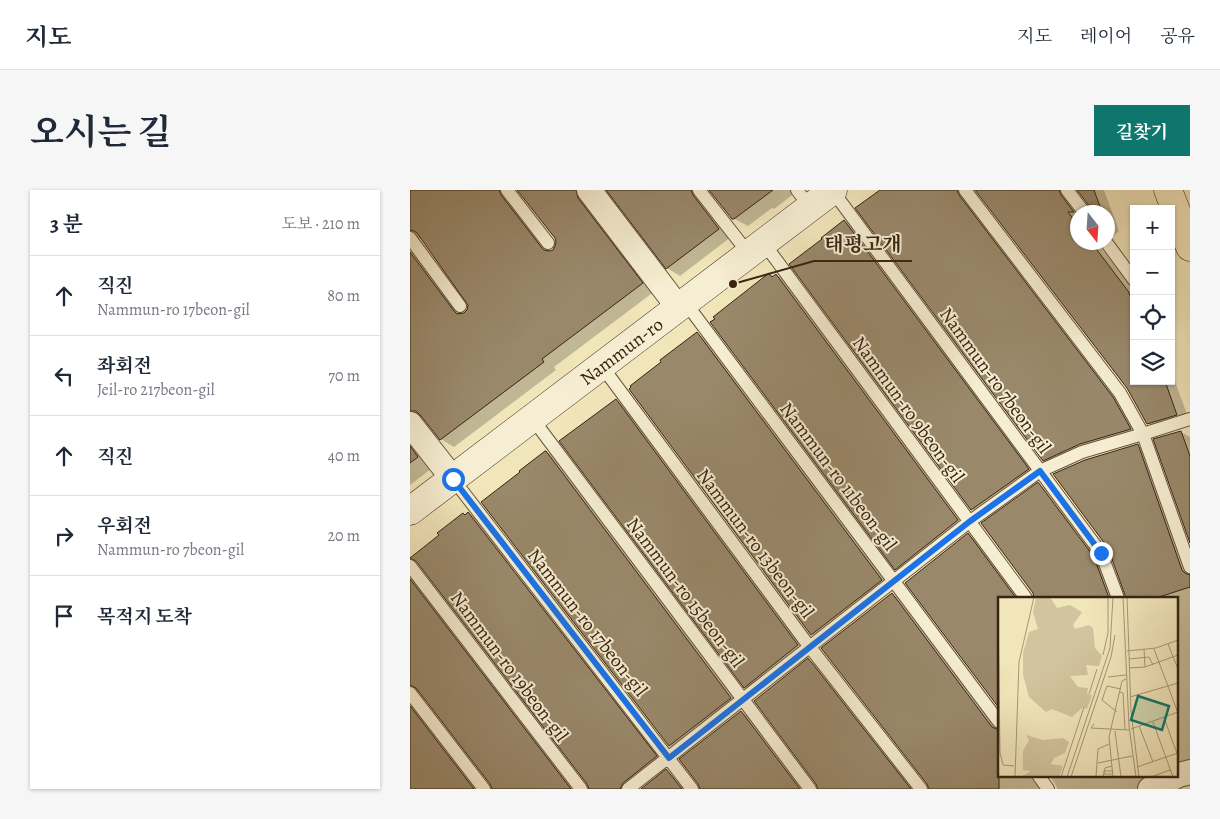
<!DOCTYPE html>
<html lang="ko">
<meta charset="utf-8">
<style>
body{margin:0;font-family:Alegreya,"Noto Serif KR",serif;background:#f6f6f7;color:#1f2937}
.controls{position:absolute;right:15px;top:15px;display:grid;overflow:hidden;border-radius:0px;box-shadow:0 1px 4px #0004}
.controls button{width:45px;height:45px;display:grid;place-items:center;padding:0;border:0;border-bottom:1px solid #e0e1e3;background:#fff;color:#1f2937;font:25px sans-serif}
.compass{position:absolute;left:660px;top:15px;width:45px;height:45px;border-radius:50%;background:#fff;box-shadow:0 1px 4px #0004;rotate:163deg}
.stop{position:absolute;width:15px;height:15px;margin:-11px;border:4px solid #1a73e8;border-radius:50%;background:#fff}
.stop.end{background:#1a73e8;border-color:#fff;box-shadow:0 1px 5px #0008}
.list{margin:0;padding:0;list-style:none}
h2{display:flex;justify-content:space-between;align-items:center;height:65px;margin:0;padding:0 20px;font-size:21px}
h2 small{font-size:16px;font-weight:400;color:#747a83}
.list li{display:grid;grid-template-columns:32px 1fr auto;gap:15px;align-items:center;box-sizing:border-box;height:80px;padding:0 20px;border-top:1px solid #e0e1e3}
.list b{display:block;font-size:19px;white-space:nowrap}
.list p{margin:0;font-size:16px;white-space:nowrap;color:#747a83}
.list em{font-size:16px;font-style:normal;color:#747a83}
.icon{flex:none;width:28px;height:28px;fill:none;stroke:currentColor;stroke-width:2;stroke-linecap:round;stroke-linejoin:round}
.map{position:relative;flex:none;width:780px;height:599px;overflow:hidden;border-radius:0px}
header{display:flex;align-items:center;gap:30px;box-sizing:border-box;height:70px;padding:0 25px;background:#fff;border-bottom:1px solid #e0e1e3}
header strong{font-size:24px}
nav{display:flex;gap:28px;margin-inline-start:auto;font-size:18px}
.intro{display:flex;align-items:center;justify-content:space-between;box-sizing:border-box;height:120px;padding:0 30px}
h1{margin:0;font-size:35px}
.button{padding:12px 22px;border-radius:0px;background:#0f766e;color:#fff;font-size:18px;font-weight:700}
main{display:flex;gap:30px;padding:0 30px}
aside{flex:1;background:#fff;border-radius:0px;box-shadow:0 1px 4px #0004}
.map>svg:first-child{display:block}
.shadow{fill:#0003;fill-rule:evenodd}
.building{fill:#99886a;stroke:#392313}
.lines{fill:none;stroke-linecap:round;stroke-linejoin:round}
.service-casing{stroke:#67543d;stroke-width:14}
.minor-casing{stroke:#67543d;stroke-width:26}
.secondary-casing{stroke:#392313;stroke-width:29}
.primary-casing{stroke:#392313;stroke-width:29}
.service{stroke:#f6eed2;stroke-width:12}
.minor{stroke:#f6eed2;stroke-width:24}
.secondary{stroke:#f6eed2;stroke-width:28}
.primary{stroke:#f1e5ba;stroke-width:28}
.route{stroke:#1a73e8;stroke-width:6}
.labels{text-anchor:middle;stroke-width:4;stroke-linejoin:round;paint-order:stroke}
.street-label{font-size:19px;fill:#392313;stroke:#f6eed2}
.inset-road{fill:none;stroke:#a79777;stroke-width:1}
.view{fill:#0f766e;fill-opacity:0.15;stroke:#0f766e;stroke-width:2.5}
.inset-edge{fill:none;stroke:#392313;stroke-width:2.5}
.leader{fill:none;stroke:#392313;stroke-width:2}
.callout-dot{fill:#392313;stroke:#f6eed2;stroke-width:2}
.callout-label{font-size:20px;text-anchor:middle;font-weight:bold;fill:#392313;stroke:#f6eed2;stroke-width:4;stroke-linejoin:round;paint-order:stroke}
</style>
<header>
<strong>지도</strong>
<nav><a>지도</a><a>레이어</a><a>공유</a></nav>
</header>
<div class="intro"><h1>오시는 길</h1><a class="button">길찾기</a></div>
<main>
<aside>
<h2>3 분<small>도보 · 210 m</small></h2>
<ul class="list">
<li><svg class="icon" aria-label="ahead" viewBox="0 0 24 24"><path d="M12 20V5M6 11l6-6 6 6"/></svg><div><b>직진</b><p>Nammun-ro 17beon-gil</p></div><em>80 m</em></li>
<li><svg class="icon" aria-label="left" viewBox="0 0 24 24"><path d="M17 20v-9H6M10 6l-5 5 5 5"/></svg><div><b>좌회전</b><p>Jeil-ro 217beon-gil</p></div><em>70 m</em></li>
<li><svg class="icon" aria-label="ahead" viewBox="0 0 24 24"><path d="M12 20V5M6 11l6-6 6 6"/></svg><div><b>직진</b></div><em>40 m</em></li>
<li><svg class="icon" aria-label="right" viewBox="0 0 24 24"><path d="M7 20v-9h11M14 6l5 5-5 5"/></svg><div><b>우회전</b><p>Nammun-ro 7beon-gil</p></div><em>20 m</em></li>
<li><svg class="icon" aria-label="arrive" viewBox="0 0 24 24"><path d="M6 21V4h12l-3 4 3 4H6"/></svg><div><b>목적지 도착</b></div></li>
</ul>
</aside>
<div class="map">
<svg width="780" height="599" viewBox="0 0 780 599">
<rect width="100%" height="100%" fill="#f1e5ba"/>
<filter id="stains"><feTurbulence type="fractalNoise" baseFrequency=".004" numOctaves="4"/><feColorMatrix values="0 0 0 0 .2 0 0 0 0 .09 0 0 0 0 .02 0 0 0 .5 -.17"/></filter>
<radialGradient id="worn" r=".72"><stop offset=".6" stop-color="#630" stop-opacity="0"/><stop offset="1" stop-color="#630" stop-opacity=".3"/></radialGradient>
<path class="shadow" d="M0 0H108L105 1 104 14 140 61H143L147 56 146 48 109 0H181L245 101 144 177 146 180 44 257 31 249 13 227 5 230 0 241ZM11 48 59 114V119L53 124 7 62 8 49Z
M198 0H299L294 5 321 47 270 86 257 78Z
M301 0H389L364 19 362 18 338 36 323 28Z
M476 0H567L563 1 717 217 734 247 684 262 647 278 634 270Z
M567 0H694L709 41 698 51V22H683V21L668 0 663 4 668 22V52H695L690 57 724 100V191H761V181L780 232 752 241 738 233 718 197Z
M434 31 446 38 629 286 574 326 562 319 381 74Z
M359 84 364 87 367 85 378 92 559 337 497 385 486 379Z
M287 144 299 150 483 396 414 451 402 444 221 199Z
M206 210 217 217 399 462 347 503 335 497Z
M771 242 780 247V349Z
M0 246 21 279 0 295Z
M728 255 740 262 780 376V575L766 580V408H717Z
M137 262 148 269 332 515 272 562 260 555 73 312Z
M628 294 640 301 696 375 708 408H625Z
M58 323 70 330 258 574 225 599H180L55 325Z
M558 345 570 352 612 408H589Z
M0 379 166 599H83V597L11 502 7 503 69 599H0Z
M482 404 494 411 589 537V585H635V599H520Z
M398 470 410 477 506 599H409Z
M331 522 343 529 396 599H291L290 594Z
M257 581 269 588 277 599H233Z
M639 585H756L728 599H647V597Z"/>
<path class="building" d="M0 0H89L91 5 132 58 134 60 139 61 143 60 145 56 146 52 145 48 107 0H166L168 8 233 93 132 169 134 172 30 250 11 226 6 221H0V62L44 121 47 124 54 123 57 120 58 115 7 43 4 41 0 40Z
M196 0H281L283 5 309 39 256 79Z
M299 0H363L324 29H322Z
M470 0H547L549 5 703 207 721 239 670 254 633 271 445 18Z
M565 0H649L651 5 664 22H658L668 35V52H681L718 101 724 113V191H755L767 225 737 234 717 198Z
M667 0H684L692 22H682L680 17Z
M434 30 619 279 561 320 379 74 412 49 411 48Z
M359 83 362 87 366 84 548 330 485 380 300 132 305 129 303 127Z
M287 142 472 390 401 445 219 199 221 197 220 196 251 172 250 170Z
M206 209 388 455 334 498 149 251Z
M771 241 780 266V353L743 249Z
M728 254 772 380 775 383 780 385V397L746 408H716L698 358 643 284 675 270Z
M0 256 8 267 0 273Z
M135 261H136L321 508 259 556 71 312 110 282 109 281Z
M628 292 684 367 699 408H624L623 403 571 333Z
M58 322 247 566 213 593 210 599H179L177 594 6 371 0 368 29 345 27 343 53 323 55 325Z
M558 343 606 408H589V518L495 393Z
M0 389 161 599H82L80 594 6 498 0 495Z
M482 403 582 537 589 540V599H519L517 594 411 458Z
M398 468 501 599H408L406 594 344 511Z
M0 516 64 599H0Z
M331 521 390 599H290L288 594 269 569Z
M256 579 272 599H231Z"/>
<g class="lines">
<defs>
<path id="service" d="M97 0 138 53
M289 0 339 64
M387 0 400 17
M422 0 691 363 708 408
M555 0 710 203 733 244 780 377
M657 0 674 22
M0 48 50 116
M353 52 616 408
M696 52 724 90
M275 112 589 532
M191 175 399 456 511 599
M122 228 400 599
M43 289 282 599
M0 376 171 599
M0 503 74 599
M628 585 638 599
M218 599 559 332 630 281 672 262 733 244 780 229"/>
<path id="minor" d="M179 0 268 117
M0 234 43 289
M740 599 769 585 780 582"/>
<g id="secondary">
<path id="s1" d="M0 321 423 0"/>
</g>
<path id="primary" d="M758 0 780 57"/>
</defs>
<use href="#service" class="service-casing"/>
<use href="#minor" class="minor-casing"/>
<use href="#secondary" class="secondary-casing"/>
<use href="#primary" class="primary-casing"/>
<use href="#service" class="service"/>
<use href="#minor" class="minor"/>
<use href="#secondary" class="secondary"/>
<use href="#primary" class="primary"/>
</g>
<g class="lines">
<path class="route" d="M43 289 259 568 559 332 630 281 691 363"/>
</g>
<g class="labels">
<g class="street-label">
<text dy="7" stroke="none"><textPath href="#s1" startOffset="265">Nammun-ro</textPath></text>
<text transform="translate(586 190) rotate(54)" y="7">Nammun-ro 7beon-gil</text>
<text transform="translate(499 219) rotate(54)" y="7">Nammun-ro 9beon-gil</text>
<text transform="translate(429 286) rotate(53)" y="7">Nammun-ro 11beon-gil</text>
<text transform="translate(346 353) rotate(53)" y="7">Nammun-ro 13beon-gil</text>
<text transform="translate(276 402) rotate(53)" y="7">Nammun-ro 15beon-gil</text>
<text transform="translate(178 432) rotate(52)" y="7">Nammun-ro 17beon-gil</text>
<text transform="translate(100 476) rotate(53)" y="7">Nammun-ro 19beon-gil</text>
</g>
</g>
<g transform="translate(588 407)">
<rect width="180" height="180" fill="#f1e5ba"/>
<path d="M38 0H52L59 11 72 8 84 15 75 28 77 32 91 28 95 31 97 51 104 59 101 69 88 68 90 78 72 79 80 90 90 91 89 97 94 98 89 112 85 110 74 120 54 112 48 115 31 100 25 78V56L31 35 40 32 35 15ZM28 138 45 143 65 141 71 145 67 156 56 161 53 167 65 169 61 180 24 179 33 174 25 173V154L31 143Z" fill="#d2c49e"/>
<path class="inset-road" d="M125 0 131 129 138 180M129 0 133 114 141 180M0 8 2 156 5 168 16 169M170 47 180 72M146 52 147 70M156 52 180 116M129 54 158 51 180 43M105 58 110 36V0M131 62 151 60 155 68M131 71 147 70 180 58M110 80 128 78M122 95 125 96 127 133M91 97 99 72M132 100 180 86M119 115 104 103 109 89 123 92M166 121 180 159M155 125 175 180M96 127 93 131 131 133M141 129 155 165M133 132 180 115M117 134 123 180M100 166 134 159M139 170 180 156M114 177H106V174H115M17 180 21 65 36 0M63 180 86 110M69 180 112 51 115 0M73 180 113 60 117 38M98 180 100 152 111 147M105 180 107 171 114 169M115 180 111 140 124 84 128 82M153 180 172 173"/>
<path class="view" d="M140 99 171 109 164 133 133 123Z"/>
<rect width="180" height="180" class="inset-edge"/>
</g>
<path class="leader" d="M323 94L404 71H502"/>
<circle class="callout-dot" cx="323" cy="94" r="5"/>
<g class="callout-label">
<text x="453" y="61">태평고개</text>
</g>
<rect width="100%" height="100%" filter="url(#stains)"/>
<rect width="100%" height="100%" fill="url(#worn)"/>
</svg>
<div class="controls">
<button>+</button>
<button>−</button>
<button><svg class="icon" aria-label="locate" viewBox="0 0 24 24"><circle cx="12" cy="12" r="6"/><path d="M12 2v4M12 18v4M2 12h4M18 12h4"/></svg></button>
<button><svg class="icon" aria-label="layers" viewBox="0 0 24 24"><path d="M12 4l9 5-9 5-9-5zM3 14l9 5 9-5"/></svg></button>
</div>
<svg class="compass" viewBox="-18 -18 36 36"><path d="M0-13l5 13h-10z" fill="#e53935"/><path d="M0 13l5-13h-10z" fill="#747a83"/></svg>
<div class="stop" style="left:43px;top:289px"></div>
<div class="stop end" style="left:691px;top:363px"></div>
</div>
</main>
